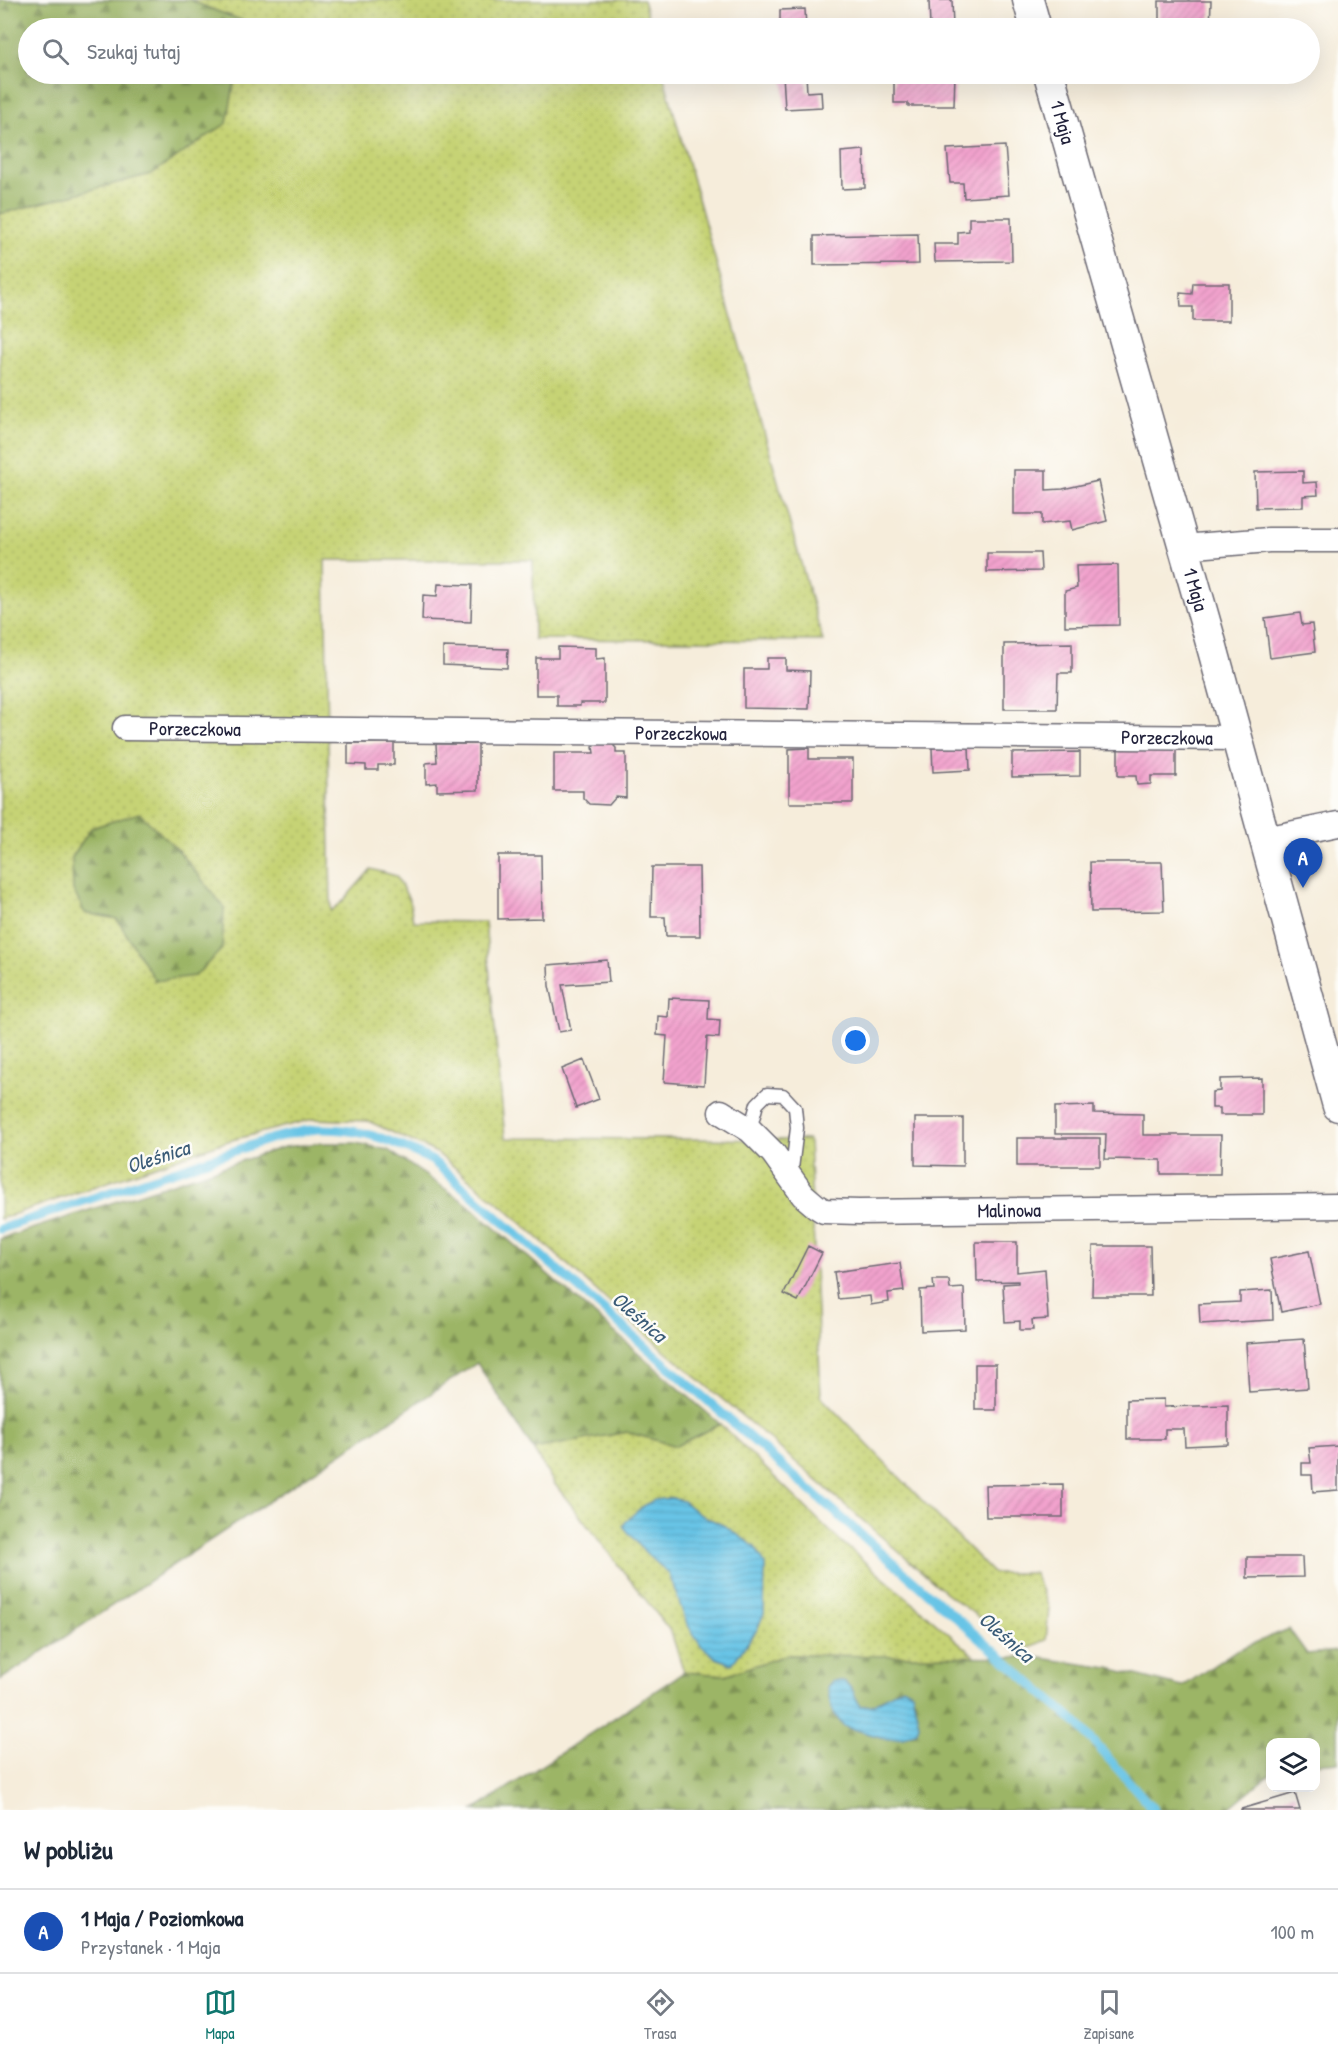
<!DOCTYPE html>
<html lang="pl">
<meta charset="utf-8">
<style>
body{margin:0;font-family:"Patrick Hand",sans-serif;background:#f6f6f7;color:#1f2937}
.controls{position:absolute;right:18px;bottom:18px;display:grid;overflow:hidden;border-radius:12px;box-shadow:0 6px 24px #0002}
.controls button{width:54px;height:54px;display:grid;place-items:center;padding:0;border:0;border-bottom:2px solid #e0e1e3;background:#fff;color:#1f2937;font:30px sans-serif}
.you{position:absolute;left:856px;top:1041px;width:21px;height:21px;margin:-15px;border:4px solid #fff;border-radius:50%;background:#1a73e8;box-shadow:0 0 0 9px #1a73e833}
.badge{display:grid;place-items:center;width:39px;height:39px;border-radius:50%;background:#0f766e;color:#fff;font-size:20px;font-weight:700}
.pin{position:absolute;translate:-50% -50px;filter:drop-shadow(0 2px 3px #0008)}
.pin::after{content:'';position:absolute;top:32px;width:21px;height:18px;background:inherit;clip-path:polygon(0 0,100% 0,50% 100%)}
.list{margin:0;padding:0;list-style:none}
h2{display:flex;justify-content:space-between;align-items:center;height:78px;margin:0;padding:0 24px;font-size:26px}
h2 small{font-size:20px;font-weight:400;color:#747a83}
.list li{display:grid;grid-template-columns:39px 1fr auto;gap:18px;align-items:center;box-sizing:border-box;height:84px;padding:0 24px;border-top:2px solid #e0e1e3}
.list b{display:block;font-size:22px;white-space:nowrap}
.list p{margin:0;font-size:20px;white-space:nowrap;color:#747a83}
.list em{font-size:20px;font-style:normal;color:#747a83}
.icon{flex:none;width:33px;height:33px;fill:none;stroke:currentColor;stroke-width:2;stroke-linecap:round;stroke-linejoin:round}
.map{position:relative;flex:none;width:1338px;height:1810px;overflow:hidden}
.search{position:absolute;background:#fff;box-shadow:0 6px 24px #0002;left:18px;right:18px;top:18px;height:66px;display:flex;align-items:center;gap:15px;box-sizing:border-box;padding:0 21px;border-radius:33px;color:#747a83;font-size:22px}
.sheet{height:162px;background:#fff}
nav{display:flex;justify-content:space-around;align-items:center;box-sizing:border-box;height:84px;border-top:2px solid #e0e1e3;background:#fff;font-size:16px;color:#747a83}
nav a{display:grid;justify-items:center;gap:3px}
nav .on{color:#0f766e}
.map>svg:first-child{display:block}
.grass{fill:url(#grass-dots);stroke:#747a58;stroke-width:1.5}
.forest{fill:url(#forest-firs);stroke:#5f6c50;stroke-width:1.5}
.water{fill:url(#water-rules);stroke:#457390;stroke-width:1.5}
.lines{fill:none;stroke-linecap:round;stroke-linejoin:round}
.stream{stroke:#68c4e6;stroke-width:9}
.building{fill:url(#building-hatch)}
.service-casing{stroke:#6c6973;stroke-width:15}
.minor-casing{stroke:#6c6973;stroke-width:27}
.tertiary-casing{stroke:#6c6973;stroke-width:33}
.service{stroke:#fff;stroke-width:12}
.minor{stroke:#fff;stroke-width:24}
.tertiary{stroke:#fff;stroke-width:30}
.labels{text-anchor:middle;stroke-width:5;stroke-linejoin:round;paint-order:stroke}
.street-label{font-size:20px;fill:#22223b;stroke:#fdfcf7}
.water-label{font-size:21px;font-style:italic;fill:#3a5b77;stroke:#fdfcf7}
</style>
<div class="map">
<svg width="1338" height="1810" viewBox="0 0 1338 1810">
<defs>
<pattern id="grass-dots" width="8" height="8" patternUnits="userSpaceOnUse" patternTransform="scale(1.5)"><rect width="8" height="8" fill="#c6d375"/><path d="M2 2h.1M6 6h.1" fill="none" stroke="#aab566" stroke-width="1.8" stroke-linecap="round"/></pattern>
<pattern id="forest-firs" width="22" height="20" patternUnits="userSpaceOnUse" patternTransform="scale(1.5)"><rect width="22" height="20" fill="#9cb566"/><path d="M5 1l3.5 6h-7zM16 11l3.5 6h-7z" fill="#7f9355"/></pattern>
<pattern id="water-rules" width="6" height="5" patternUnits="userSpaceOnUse" patternTransform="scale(1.5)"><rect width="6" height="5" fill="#68c4e6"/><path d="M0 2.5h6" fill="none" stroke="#5aa8c6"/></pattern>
<pattern id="building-hatch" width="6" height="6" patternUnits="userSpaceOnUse" patternTransform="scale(1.5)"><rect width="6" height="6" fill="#f2a2cd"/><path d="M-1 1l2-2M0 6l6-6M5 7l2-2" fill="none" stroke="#cf8bb1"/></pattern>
</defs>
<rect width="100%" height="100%" fill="#fdfcf7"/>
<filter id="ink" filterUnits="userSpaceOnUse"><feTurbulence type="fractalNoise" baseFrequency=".0167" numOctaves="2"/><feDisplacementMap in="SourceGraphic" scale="12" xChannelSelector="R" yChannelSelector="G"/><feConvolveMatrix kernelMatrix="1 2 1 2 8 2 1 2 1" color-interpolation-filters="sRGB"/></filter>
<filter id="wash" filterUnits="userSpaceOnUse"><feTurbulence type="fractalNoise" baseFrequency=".008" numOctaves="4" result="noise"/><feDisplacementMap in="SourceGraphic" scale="24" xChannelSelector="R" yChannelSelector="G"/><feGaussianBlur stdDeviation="1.35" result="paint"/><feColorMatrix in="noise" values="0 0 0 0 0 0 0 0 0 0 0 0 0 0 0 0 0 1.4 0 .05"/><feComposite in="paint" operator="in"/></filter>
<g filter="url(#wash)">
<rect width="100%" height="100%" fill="#f6eddb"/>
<path class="grass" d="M0 0H643L651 28H28V74H663L823 641 534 639 533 560H325L331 911 343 901 371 869 396 876 410 901 413 921 485 922 505 1138 809 1140 821 1397 993 1573H1034L1049 1608 1046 1640 1023 1650 946 1593 774 1443 629 1320 507 1210 437 1153 368 1121 313 1119 228 1141 0 1219Z
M720 1424 838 1539 976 1657 787 1655 725 1675 684 1672 671 1632 554 1483 533 1449 627 1432 676 1446Z"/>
<path class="forest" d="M0 0H191C213 12 238 17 261 28H28V74H236L227 123 151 174 0 214Z
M139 813 178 850 224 907 222 949 195 976 155 981 117 919 85 913 73 890 72 857 91 828Z
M320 1143H356L388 1150 466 1203 720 1424 676 1446 627 1432 533 1449 477 1363 0 1680V1239L284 1147Z
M1289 1629 1307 1654 1338 1651V1762L1316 1764V1742H1270V1774L1229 1808V1810H474L684 1672 725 1675 787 1655 1034 1657 1109 1668 1182 1687 1235 1651Z"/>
<path class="water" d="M671 1498 683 1501 699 1514 725 1526 755 1547 765 1564 764 1613 757 1630 732 1664 716 1658 701 1645 687 1624 669 1574 644 1551 623 1526C627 1518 644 1505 652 1501 657 1499 666 1499 671 1498Z
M832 1681H844L852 1689 860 1706 872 1705 903 1687 912 1692 919 1724 917 1731 903 1738 887 1739 843 1726 832 1710 827 1687Z"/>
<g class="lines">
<path class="stream" d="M0 1229 273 1138C287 1135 303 1130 318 1129 364 1128 393 1141 433 1161L1079 1725 1154 1810"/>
</g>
<g id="blocks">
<path class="building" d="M929 0H952L953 28H930Z
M1159 1H1211L1210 28H1159Z
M805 9 806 28H780V10Z
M783 74H806L807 92 821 91 822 107 785 109Z
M894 74H955L954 106H908V103H894Z
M1005 146 1009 195 964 198 963 183H950L947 149Z
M864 150 865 188 842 189 841 152Z
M969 218H1011L1012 261 935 262 934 244H958V232L969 231Z
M918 234 919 264 814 265V236Z
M1193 283H1229V321H1193V307H1181L1180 293 1192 294Z
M1014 470H1046V490L1063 489 1098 481 1107 521 1072 530 1070 521 1042 524V514H1014Z
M1303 471V483L1317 482 1318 495 1303 496V507L1256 508 1255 472Z
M987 553H1040L1041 571 987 572Z
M1118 565 1119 625 1065 626V591L1077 588 1076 566Z
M438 584 472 585 471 622 422 620 423 595 437 596Z
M1300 613 1302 625 1312 624 1315 652 1270 658 1265 618Z
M1072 643V673H1058L1057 709H1004V644Z
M443 647 508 649 507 668 443 665Z
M558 647 596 648V659L605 658V703H580V706H557V695H536V658H558Z
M767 658H786V670L810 671 809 709 744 708V669H767Z
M598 742H610L616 748V753H626V798L616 797 609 805 589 804 583 798V791H554V753H594L593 747Z
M348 743H394V765H378V770H366V765L348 764Z
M436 744H478V790L437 791V783L426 784V763L437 762Z
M969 747 970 770 933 772 932 748Z
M809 748V759H853V803H789V749Z
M1176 748V776H1151V784L1137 785 1136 776H1118V749Z
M1080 752V776L1012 777V753Z
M498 855H541L542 918 498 919Z
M1090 862H1162L1164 911 1091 912Z
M652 867H699L700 936H666L665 917H651Z
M607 960 609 982 562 985 571 1030 559 1032 549 986 548 965Z
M669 998 709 1000 708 1019 720 1020 719 1038 707 1037 704 1085 664 1082 667 1036 657 1035 658 1016 668 1017Z
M584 1060 599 1099 576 1108 562 1069Z
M1262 1078V1115H1220V1108H1212V1092L1220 1091V1079Z
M1094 1106V1113L1143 1114V1135H1221L1220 1174H1161V1160L1105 1159 1106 1134H1055V1107Z
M915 1118H963V1166L915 1165Z
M1017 1138H1100V1166H1017Z
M976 1242H1017V1272L1045 1269 1048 1319 1032 1320 1033 1330H1020V1321L1005 1322 1003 1284 1018 1283V1281L977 1282Z
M808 1246 822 1253 798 1301 784 1294Z
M1093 1246H1150L1151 1296H1092Z
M1309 1251 1320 1304 1281 1312 1270 1259Z
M900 1263 904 1291 888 1293 889 1302 871 1305 870 1296 838 1299 834 1272Z
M933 1280H949L950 1289 964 1288 965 1329 921 1331 920 1290 934 1289Z
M1272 1290 1273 1320 1200 1324 1199 1304 1240 1302V1292Z
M1304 1339 1308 1388 1249 1392 1246 1343Z
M975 1364H996V1410H975Z
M1164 1399V1407L1228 1405V1444L1185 1446 1184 1429H1165V1439H1127V1400Z
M1338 1446V1490L1313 1492 1312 1475H1302V1463H1311L1309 1448Z
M1063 1484V1517H986L985 1485Z
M1247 1557H1302L1303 1577 1247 1578Z
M1295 1793 1300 1810H1241V1809Z"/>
</g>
</g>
<g filter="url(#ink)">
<use href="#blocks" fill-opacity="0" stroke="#6c6973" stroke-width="1.5"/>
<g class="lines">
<defs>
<path id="service" d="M750 1130 757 1104 767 1094 783 1095 795 1108 797 1128 791 1177"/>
<g id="minor">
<path d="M1183 547 1269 540H1338"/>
<path id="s1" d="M125 728 1237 738"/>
<path d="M1265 839 1338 824"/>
<path id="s2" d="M721 1112 750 1130 773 1153 803 1195 816 1206 824 1211 859 1212 1338 1206"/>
</g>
<g id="tertiary">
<path d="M1028 0 1036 28"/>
<path id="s3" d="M1049 74 1208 632 1338 1106"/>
</g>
</defs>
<use href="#service" class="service-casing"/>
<use href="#minor" class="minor-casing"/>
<use href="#tertiary" class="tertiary-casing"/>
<use href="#service" class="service"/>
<use href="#minor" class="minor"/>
<use href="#tertiary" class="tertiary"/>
</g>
</g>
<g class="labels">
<g class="street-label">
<text dy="7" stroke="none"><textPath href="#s3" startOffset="50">1 Maja</textPath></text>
<text dy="7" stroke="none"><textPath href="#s3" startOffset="536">1 Maja</textPath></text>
<text dy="7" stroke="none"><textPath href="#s1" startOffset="70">Porzeczkowa</textPath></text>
<text dy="7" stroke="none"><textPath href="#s1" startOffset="556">Porzeczkowa</textPath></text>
<text dy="7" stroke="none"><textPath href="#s1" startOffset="1042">Porzeczkowa</textPath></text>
<text dy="7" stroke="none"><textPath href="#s2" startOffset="330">Malinowa</textPath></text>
</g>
<g class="water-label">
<text transform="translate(158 1157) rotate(-18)" y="7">Oleśnica</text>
<text transform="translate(639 1317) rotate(41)" y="7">Oleśnica</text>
<text transform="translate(1006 1637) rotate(41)" y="7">Oleśnica</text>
</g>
</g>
</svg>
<div class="controls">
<button><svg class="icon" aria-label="layers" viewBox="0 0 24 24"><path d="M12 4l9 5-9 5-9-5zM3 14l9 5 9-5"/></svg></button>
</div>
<div class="you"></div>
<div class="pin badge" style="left:1303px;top:888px;background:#1a4fb4">A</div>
<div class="search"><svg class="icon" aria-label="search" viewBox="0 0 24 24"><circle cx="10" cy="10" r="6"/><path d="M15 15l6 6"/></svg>Szukaj tutaj</div>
</div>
<section class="sheet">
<h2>W pobliżu<small></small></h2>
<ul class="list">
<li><span class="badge" style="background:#1a4fb4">A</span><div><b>1 Maja / Poziomkowa</b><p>Przystanek · 1 Maja</p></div><em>100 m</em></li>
</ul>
</section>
<nav>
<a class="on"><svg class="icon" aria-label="map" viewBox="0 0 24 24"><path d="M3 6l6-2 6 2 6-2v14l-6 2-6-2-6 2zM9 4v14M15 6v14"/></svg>Mapa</a>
<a><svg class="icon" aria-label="directions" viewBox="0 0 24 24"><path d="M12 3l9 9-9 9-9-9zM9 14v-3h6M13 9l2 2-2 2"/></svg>Trasa</a>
<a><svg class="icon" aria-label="saved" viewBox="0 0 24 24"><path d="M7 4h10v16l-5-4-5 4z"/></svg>Zapisane</a>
</nav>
